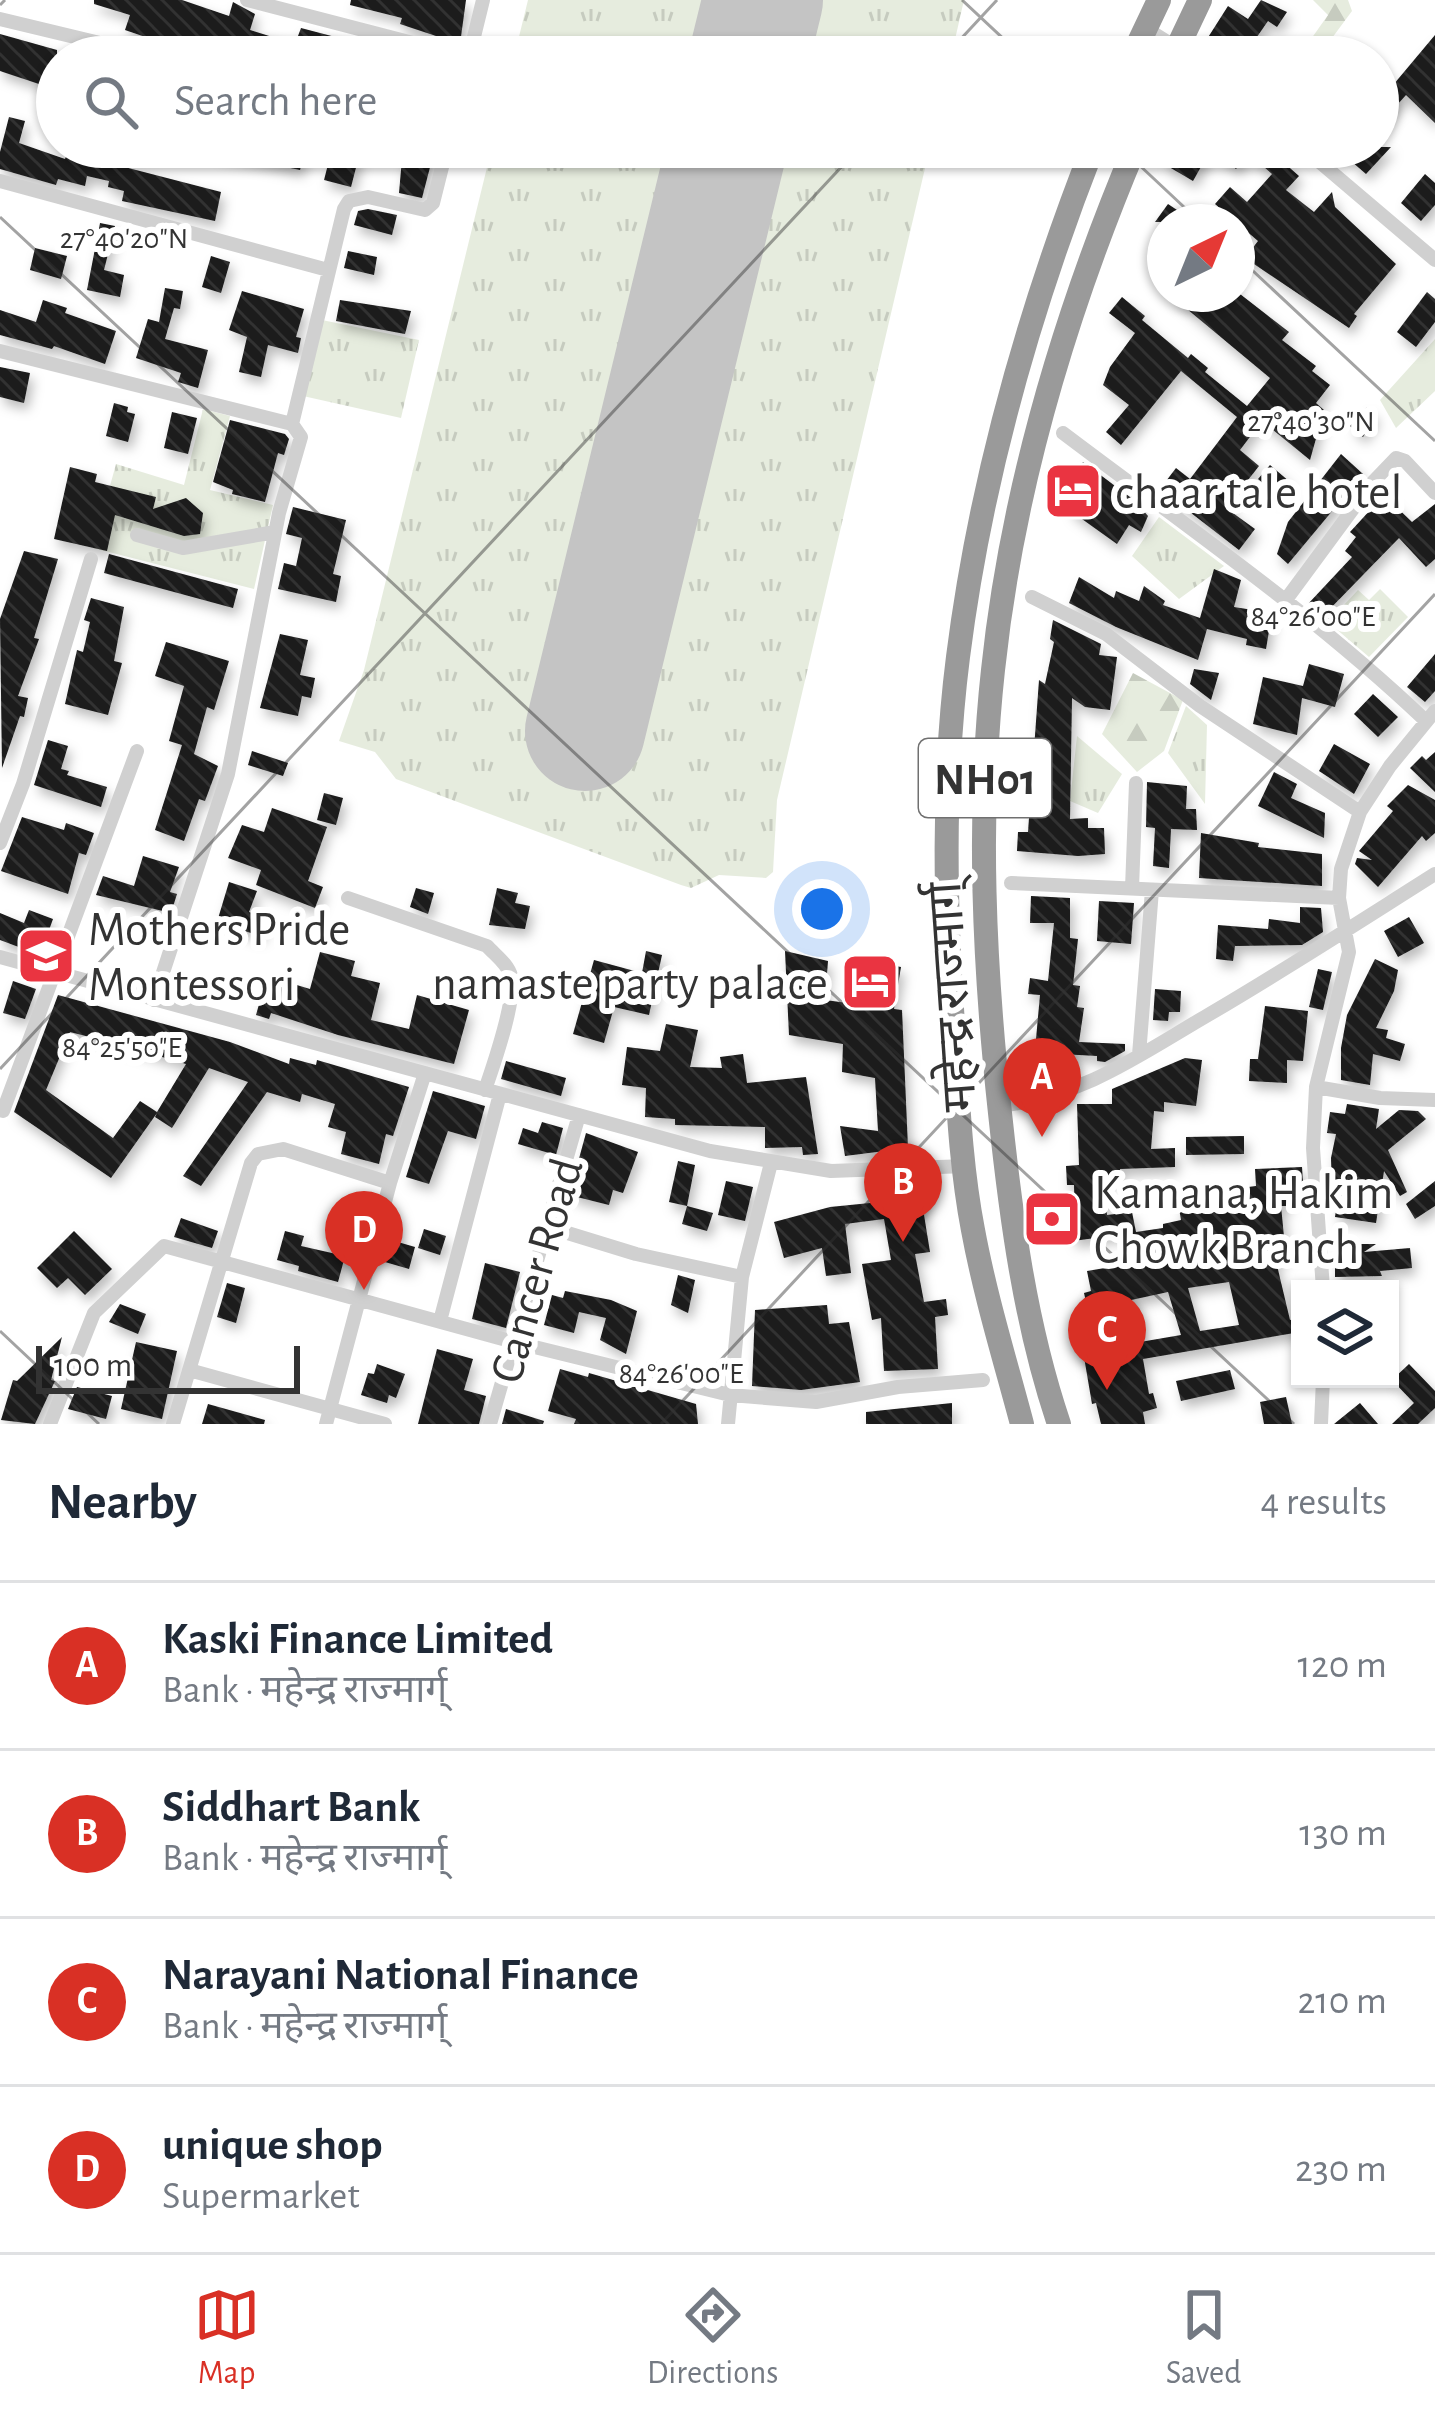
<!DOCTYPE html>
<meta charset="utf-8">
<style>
body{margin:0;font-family:"Alegreya Sans","Noto Sans Devanagari",sans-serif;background:#f2f2f3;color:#1f2937}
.controls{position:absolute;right:36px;bottom:36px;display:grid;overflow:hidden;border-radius:0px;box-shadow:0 3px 9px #0004}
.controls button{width:108px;height:108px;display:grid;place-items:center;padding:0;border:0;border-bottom:3px solid #e0e1e3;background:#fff;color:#1f2937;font:60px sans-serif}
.compass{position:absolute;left:1147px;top:204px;width:108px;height:108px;border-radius:50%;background:#fff;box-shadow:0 3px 9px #0004;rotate:43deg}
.scale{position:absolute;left:36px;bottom:30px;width:264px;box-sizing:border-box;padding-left:12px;border:6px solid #333;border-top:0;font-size:33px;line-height:42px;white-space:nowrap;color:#333;-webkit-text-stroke:9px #fff;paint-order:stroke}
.you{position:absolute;left:822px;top:909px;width:42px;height:42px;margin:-30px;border:9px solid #fff;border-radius:50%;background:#1a73e8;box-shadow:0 0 0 18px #1a73e833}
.badge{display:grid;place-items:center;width:78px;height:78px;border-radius:50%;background:#d93025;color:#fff;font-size:39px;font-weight:700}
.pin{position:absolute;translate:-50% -99px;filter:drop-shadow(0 3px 6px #0008)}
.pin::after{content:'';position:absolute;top:63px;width:42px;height:36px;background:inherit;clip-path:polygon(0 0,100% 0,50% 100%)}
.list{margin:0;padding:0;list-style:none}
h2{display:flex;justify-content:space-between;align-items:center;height:156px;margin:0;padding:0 48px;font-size:51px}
h2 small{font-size:39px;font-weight:400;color:#747a83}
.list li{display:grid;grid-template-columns:78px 1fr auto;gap:36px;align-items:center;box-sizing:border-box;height:168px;padding:0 48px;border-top:3px solid #e0e1e3}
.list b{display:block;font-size:45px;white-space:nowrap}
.list p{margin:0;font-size:39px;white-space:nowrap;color:#747a83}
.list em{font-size:39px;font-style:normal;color:#747a83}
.icon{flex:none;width:66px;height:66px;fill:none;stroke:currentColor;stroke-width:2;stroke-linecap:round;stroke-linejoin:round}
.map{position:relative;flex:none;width:1435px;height:1424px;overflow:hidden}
.search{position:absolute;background:#fff;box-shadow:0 3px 9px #0004;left:36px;right:36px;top:36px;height:132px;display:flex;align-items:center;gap:30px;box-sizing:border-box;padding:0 42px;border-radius:66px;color:#747a83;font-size:45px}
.sheet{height:828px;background:#fff}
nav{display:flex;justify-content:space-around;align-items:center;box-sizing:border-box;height:168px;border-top:3px solid #e0e1e3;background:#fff;font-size:33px;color:#747a83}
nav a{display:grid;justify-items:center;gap:6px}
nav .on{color:#d93025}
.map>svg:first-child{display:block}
.grass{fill:url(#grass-tufts)}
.forest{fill:url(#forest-firs)}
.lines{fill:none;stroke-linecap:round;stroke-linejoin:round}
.runway{stroke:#c4c4c4;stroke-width:120}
.building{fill:url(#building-back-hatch);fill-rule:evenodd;filter:url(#shadow)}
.street{stroke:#d0d0d0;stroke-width:14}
.highway{stroke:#9a9a9a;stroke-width:24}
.ticks{fill:none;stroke:#333;stroke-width:3;stroke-opacity:0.45}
.labels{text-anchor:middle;stroke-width:12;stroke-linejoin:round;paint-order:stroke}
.shield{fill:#fff;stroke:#707070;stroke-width:3}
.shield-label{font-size:45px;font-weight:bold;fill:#333}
.poi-label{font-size:48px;fill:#333;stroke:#fff;text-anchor:start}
.street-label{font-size:48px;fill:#333;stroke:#fff}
.ticks-label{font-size:30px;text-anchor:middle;fill:#333;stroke:#fff;stroke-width:12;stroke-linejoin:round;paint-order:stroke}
</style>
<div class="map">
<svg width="1435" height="1424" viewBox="0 0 1435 1424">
<defs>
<pattern id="grass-tufts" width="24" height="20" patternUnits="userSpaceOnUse" patternTransform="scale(3)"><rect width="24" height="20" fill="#e6ecde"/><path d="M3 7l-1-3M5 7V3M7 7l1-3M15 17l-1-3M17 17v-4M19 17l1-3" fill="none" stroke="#c6cbbf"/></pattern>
<pattern id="forest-firs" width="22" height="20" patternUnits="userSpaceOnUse" patternTransform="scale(3)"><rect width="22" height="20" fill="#e6ecde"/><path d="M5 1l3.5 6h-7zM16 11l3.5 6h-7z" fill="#c6cbbf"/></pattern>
<pattern id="building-back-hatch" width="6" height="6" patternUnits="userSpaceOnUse" patternTransform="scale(3)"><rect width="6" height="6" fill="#1a1a1a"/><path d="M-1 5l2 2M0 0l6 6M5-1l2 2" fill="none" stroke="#333"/></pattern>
<filter id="shadow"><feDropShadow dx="4" dy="7" stdDeviation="6" flood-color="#0004"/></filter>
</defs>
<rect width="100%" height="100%" fill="#fff"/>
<path class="grass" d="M528 0H715L701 57H514Z
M795 0H964L951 57H782Z
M492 147H679L538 731 613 748 760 147H930L777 800 773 872 766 878 719 875 691 888 681 885 396 779 375 752 339 741 364 670Z
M322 320 419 340 401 418 303 396Z
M1435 339V391L1396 428 1380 400Z
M203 409 230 416 210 490 273 505 254 589 93 548 116 464 184 485Z
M1159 517 1224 566 1179 599 1132 556Z
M1380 589 1408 617 1369 657 1328 622 1358 590 1369 600Z
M1186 706 1207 725 1205 804 1168 753Z
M1077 736 1122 774 1098 813 1070 801Z"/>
<path class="forest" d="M1313 0H1348L1352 11 1318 57H1311L1304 49 1328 15Z
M1133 673 1183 700 1164 751 1137 772 1102 734Z"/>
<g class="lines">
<path class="runway" d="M749 57 763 0
M585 731 727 147"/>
</g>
<path class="building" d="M94 0H182L229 16 233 2 255 14 250 30 295 44 301 28 362 44 359 57H224L200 50 198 57H177L159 46 160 42 125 30 130 15 94 4Z
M351 0H466L460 44 400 24 402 18 350 5Z
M1261 0 1287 12 1277 27 1268 21 1243 57H1202L1200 50 1228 6 1248 19Z
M0 34 57 50V85L43 81 42 85 0 71Z
M1435 35V123L1406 95 1378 126V103Z
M9 117 25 121 19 143 65 159 67 154 82 158 84 151 110 159 109 163 221 192 215 221 122 201 124 191 108 187 109 181 87 176 85 186 58 179 56 185 0 169V152Z
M218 147H306L300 170 217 153Z
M403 147 435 148 422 198 399 193Z
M1172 147H1266L1299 176 1286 190 1314 212 1332 192 1335 207 1396 264 1354 314 1357 316 1349 328 1245 258 1258 241 1215 204 1230 187 1247 202 1272 174 1248 153 1236 169 1211 149 1193 181 1164 164Z
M1364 147H1391L1366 174 1351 161Z
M332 149 359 156 351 187 324 180Z
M1425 174 1435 183V205L1421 221 1401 203Z
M1168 204 1195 222H1155Z
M368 209 397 215 392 235 354 225 358 211Z
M100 223 115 226 104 270 124 275 120 297 87 290Z
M35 248 67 256 61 279 30 270Z
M348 251 377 257 374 275 344 268Z
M211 256 230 262 221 293 202 287Z
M165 288 183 291 180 309 174 308 165 339 208 350 198 388 178 382 181 373 136 358 148 319 159 322Z
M242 291 304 309 296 337 301 338 298 353 268 345 261 377 239 372 247 337 229 330Z
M1427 292 1435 299V322L1416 347 1397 332Z
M1169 294H1240L1289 332 1282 340 1316 366 1312 371 1330 385 1316 403 1324 410 1310 460 1262 421 1240 450 1259 466 1226 508 1255 529 1239 550 1160 489 1176 468 1190 479 1237 417 1181 371 1121 445 1106 432 1129 405 1103 385 1110 367 1135 333 1109 313 1122 297 1145 316 1142 320 1188 358 1191 354 1208 368 1205 372 1247 406 1270 378Z
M43 300 67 308 65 313 116 331 105 364 54 346 52 349 0 335V310L36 322Z
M340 300 411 311 405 334 336 321Z
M0 367 30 373 24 403 0 397Z
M114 403 128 407 127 412 135 414 128 442 106 436Z
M1367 407 1376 417 1363 437 1350 426Z
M172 412 197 418 188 454 164 448Z
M230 420 285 434 289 439 284 455 278 453 265 502 232 494 233 490 213 482Z
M1341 454 1363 474 1288 564 1277 554 1288 522Z
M1083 462 1134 500 1148 516 1141 532 1129 525 1117 544 1068 509 1083 482 1074 475Z
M1270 465 1290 482 1279 497 1258 479Z
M70 467 97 474 95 482 156 497 153 509 186 498 203 513 200 534 184 536 115 515 107 551 54 539Z
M1384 495 1412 522 1435 504V559L1426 567 1399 538 1323 616 1308 604 1352 557 1345 551 1356 537 1350 532Z
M293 507 346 520 333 574 341 576 336 602 278 589 284 563 296 566 302 538 286 534Z
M24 551 58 559 34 638 39 639 18 696 28 698 24 717 20 716 2 768 0 619Z
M109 554 238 589 233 608 104 573Z
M1214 569 1241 580 1234 607 1272 613 1266 649 1246 645 1247 639 1207 629 1198 660 1116 627 1069 603 1079 577 1114 598 1116 591 1139 601 1144 586 1165 601 1163 605 1200 618Z
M91 598 124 607 114 661 122 663 108 715 65 704 77 650 83 652 90 622 84 620Z
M1053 620 1101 644 1099 655 1117 657 1110 710 1085 707 1072 698 1070 819 1088 818V828H1104L1105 854 1078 856 1017 851 1018 832H1028L1039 680 1045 684 1054 642 1050 639Z
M280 634 308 640 300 675 315 678 311 698 302 696 298 716 260 708Z
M166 642 229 661 214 710 207 707 194 754 218 766 205 801 199 799 184 841 155 830 182 745 169 741 184 686 155 676Z
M1435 654V691L1425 702 1407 687Z
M1309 664 1344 674 1335 707 1302 698 1297 735 1253 724 1263 677 1303 686Z
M1194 669 1219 673 1211 700 1190 684Z
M1373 694 1398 717 1378 737 1354 714Z
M48 740 68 746 61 769 69 771 67 775 107 787 101 807 34 785Z
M1334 744 1370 764 1354 794 1319 771Z
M252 751 288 763 283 776 248 765Z
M1435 752V792L1410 768 1422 756 1426 760Z
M1274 772 1297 784 1291 798 1325 813 1324 838 1258 806Z
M1147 782 1187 786 1186 809H1196L1197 830 1171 829 1169 868 1153 866 1155 828 1146 827Z
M1408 785 1435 800V833L1426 841 1422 836 1378 887 1355 864 1357 858 1372 860 1359 851 1393 811 1387 806Z
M324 793 343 798 336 825 317 820Z
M272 808 327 827 308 881 323 887 315 908 256 885 261 870 228 858 242 825 264 832Z
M22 817 64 830 66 823 94 833 86 855 79 853 68 894 1 871Z
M1201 833 1259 843 1258 847 1322 854V886L1199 878Z
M143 856 179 867 170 892 177 894 171 913 96 895 103 876 134 886Z
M229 882 257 891 249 912 266 918 260 936 217 922Z
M416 888 434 893 428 914 410 907Z
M497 888 518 893 515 903 530 906 525 929 489 925Z
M1031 896 1070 898V938L1078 939 1073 985 1080 986 1077 1007 1084 1008 1079 1042 1125 1044V1051L1105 1062 1097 1061V1056L1061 1054V1072H1033L1040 995 1028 994 1030 978 1048 981 1054 923H1030Z
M1099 901 1134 903 1131 944 1097 941Z
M1300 907 1321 908 1323 932 1302 945 1235 946 1233 961 1216 959 1218 925 1268 929 1269 919 1300 923Z
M29 910 53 919 40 955 0 940V913L24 923Z
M1409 917 1424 943 1398 957 1384 931Z
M646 951 662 955 649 1015 614 1007 604 1043 573 1034 594 960 642 973Z
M785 951 828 961 825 1000 855 1004 862 960 901 967 894 1009 902 1010 908 1148 845 1156 840 1126 878 1131 875 1078 842 1072 843 1044 789 1035Z
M320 952 355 961 351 976 380 983 371 1020 409 1029 417 995 469 1010 454 1064 338 1035 271 1013 269 1019 256 1015 267 976 310 989Z
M1375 959 1398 970 1394 991 1376 1028 1388 1030 1386 1038 1405 1044 1400 1061 1373 1054 1370 1085 1341 1080V1048L1347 1015Z
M1318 969 1332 972 1323 1010 1309 1007Z
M13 981 36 989 25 1019 3 1013Z
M1155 989 1181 991 1180 1012H1169L1168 1021 1153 1020Z
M58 995 230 1042 289 1064 290 1058 316 1065 317 1060 409 1087 393 1136 386 1134 379 1164 341 1154 346 1132 328 1127 335 1104 302 1094 300 1102 267 1092 201 1186 183 1176 248 1082 209 1068 172 1128 155 1117 157 1113 111 1178 14 1112ZM70 1032 125 1046 186 1064 157 1112 140 1101 113 1138 46 1090Z
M1265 1006 1308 1011 1303 1061 1287 1060V1083L1249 1081 1250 1059H1258Z
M666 1024 698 1030 690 1067 722 1068 720 1057 743 1054 747 1083 806 1077 818 1154 803 1155 802 1147 765 1148V1127L675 1125V1119L645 1117 646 1088 622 1085 627 1047 660 1051Z
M1185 1058 1202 1060 1196 1106 1164 1102V1112L1154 1111 1151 1149 1175 1148V1167L1120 1169V1179L1105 1178 1107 1215 1132 1212 1136 1232 1163 1228V1224L1181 1220 1178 1203 1217 1198 1216 1191 1256 1186 1255 1169 1302 1167 1303 1182 1288 1183 1287 1206H1281L1286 1257H1275L1290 1320 1300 1318V1332L1143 1359 1149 1394 1153 1393 1157 1408 1143 1412 1145 1424H1101L1096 1403 1092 1404 1083 1351 1082 1331 1092 1329 1084 1293 1091 1291 1087 1271 1129 1264 1125 1234 1073 1241 1070 1221 1075 1220 1074 1185H1067L1066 1166 1079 1165 1077 1104H1112V1089ZM1229 1282 1239 1325 1200 1331 1188 1288ZM1168 1292 1181 1335 1111 1347 1107 1319 1125 1316 1122 1302Z
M506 1061 566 1078 561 1096 501 1079Z
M433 1091 485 1106 476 1139 448 1131 429 1184 406 1177Z
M1347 1104 1379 1109 1376 1129 1399 1110 1418 1111 1426 1119 1388 1150 1407 1192 1400 1196 1384 1171 1376 1223 1335 1217 1339 1189H1332L1331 1158 1336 1134 1327 1133 1330 1112 1345 1114Z
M542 1122 563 1128 556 1155 518 1144 523 1128 538 1133Z
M586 1133 638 1152 623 1193 613 1190 609 1205 569 1195Z
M1244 1136V1154L1186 1155V1137Z
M678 1161 695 1165 687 1206 669 1202Z
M726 1181 753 1187 745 1221 718 1215Z
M1435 1181V1206L1415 1219 1406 1204Z
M919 1184 930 1252 915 1254 924 1302 946 1299 948 1315 935 1317 938 1369 884 1371 881 1318 872 1320 862 1264 891 1260 884 1219 845 1224 851 1273 826 1276 822 1248 784 1258 774 1222 830 1207 890 1201 888 1187Z
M687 1206 713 1213 707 1231 682 1224Z
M181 1218 218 1231 212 1248 174 1237Z
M424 1229 446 1236 440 1255 418 1248Z
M74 1231 112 1269 85 1295 68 1278 57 1288 37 1268Z
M285 1231 304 1236 301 1246 345 1256 338 1282 298 1271 299 1266 277 1260Z
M391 1240 415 1247 409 1269 385 1262Z
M1335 1244H1376L1364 1252 1410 1248 1412 1268 1380 1271 1382 1276 1335 1277Z
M485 1263 520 1272 506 1328 472 1319Z
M678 1275 695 1280 688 1313 671 1305Z
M227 1283 245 1288 236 1323 217 1317Z
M565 1291 611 1300 637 1311 626 1354 600 1340 606 1318 579 1312 574 1333 544 1325 552 1295 563 1298Z
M120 1304 146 1314 138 1334 109 1322Z
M827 1305 829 1324 849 1322 860 1382 801 1390 752 1386 755 1310Z
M62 1337 51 1380 55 1381 35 1424 1 1420 13 1380 17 1381Z
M136 1342 177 1351 162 1419 121 1409Z
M437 1349 473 1359 464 1390 486 1396 479 1424H418Z
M377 1364 405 1374 396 1398 389 1395 387 1403 361 1395 368 1373 374 1374Z
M1409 1364 1435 1391V1408L1418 1424H1392L1414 1403 1392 1380Z
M560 1369 588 1377 589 1373 696 1404 698 1424H574L576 1419 548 1411Z
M1230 1370 1235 1389 1181 1401 1176 1381Z
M77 1387 112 1396 106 1419 68 1409Z
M1286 1397 1292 1424H1264L1260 1402Z
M952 1403V1424H866V1412Z
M1360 1403 1378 1424H1334Z
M208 1404 265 1420 264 1424H202Z
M506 1409 544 1421 543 1424H502Z"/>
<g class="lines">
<path class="street" d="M247 0 467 57
M0 19 158 57
M1145 28 1191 57
M469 57 483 0
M1302 147 1435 260
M0 181 328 270
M0 351 292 424
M1063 433C1186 526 1315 615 1426 721
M137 535 183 548 275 532
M1032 597 1106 634 1200 706 1360 812 1341 869 1339 898 1349 952 1316 1087 1313 1148 1323 1289
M1285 601 1372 483 1396 458 1405 461 1435 493
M1360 812 1390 766 1435 711
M0 843 23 784 91 559
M1011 883 1339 898
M1132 888 1136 783
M348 898 487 946C495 955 508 964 511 976 517 999 493 1066 485 1090
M0 957 710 1151 831 1171 966 1166
M154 1000 228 774 279 513 301 437 292 424 344 209 349 201 368 197 425 210 433 203 447 147
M1139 1055 1152 890
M1316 1087 1380 1098 1435 1100
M999 1106C1084 1096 1136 1057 1208 1015 1285 970 1359 922 1435 874
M3 1111 137 751
M548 1227 636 1254 742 1277 728 1424
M742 1277 771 1163
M440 1321 500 1094
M189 1370 385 1424
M50 1424 94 1313 164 1246 514 1342 730 1395 816 1402 898 1387 983 1380
M173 1424 251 1163 258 1154 283 1149 390 1183
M326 1424 390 1183 425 1073
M490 1424 579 1115
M1321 1424 1323 1379"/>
<path class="highway" d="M1132 57 1159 0
M1173 57 1200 0
M1022 1424C1005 1360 985 1295 973 1230 961 1168 958 1102 954 1039 945 912 942 783 958 657 980 483 1029 310 1093 147
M1059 1424C1025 1324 1011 1217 1000 1113 984 966 977 817 993 670 1012 490 1065 313 1135 147"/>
</g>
<path class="ticks" d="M962 0 1023 57M0 5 5 0M944 57 997 0M1120 147 1200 222M0 217 1294 1424M1237 256 1435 441M0 1069 860 147M0 1331 99 1424M661 1424 1435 594"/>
<defs>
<symbol id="hotel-square" viewBox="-11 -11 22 22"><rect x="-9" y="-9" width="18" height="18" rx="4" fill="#ea3441" stroke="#fff"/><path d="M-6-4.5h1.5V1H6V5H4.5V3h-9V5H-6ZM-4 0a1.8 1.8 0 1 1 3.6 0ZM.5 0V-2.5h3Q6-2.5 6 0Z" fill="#fff"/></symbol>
<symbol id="school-square" viewBox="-11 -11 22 22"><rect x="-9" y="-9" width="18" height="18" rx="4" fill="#ea3441" stroke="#fff"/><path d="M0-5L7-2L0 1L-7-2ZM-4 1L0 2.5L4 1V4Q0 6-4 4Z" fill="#fff"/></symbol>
<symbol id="bank-square" viewBox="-11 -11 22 22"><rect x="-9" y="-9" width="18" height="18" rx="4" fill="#ea3441" stroke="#fff"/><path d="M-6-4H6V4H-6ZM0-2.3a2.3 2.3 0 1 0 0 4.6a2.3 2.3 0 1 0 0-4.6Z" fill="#fff"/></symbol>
</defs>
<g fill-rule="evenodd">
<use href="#hotel-square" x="1040" y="458" width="66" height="66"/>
<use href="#school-square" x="13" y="923" width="66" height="66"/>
<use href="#hotel-square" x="837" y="949" width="66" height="66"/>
<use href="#bank-square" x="1019" y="1186" width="66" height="66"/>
</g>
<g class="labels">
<rect class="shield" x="919" y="739" width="132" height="78" rx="9"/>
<g class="shield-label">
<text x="985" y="794">NH01</text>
</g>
<g class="poi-label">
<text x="1115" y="508">chaar tale hotel</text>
<text x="88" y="945">Mothers Pride<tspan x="88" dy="55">Montessori</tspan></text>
<text x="828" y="999" text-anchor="end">namaste party palace</text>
<text x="1094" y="1208">Kamana, Hakim<tspan x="1094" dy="55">Chowk Branch</tspan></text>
</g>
<g class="street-label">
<text transform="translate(951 997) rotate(-94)" y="17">महेन्द्र राज्मार्ग्</text>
<text transform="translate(535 1270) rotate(-74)" y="17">Cancer Road</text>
</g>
</g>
<g class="ticks-label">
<text x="124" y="248">27°40'20"N</text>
<text x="1311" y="431">27°40'30"N</text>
<text x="1313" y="626">84°26'00"E</text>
<text x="122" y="1057">84°25'50"E</text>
<text x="681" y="1383">84°26'00"E</text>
</g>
</svg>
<div class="controls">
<button><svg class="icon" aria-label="layers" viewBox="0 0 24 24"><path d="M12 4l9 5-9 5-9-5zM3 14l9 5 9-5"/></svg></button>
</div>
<svg class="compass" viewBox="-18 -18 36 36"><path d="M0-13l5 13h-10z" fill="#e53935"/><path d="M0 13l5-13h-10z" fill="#747a83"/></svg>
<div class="scale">100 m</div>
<div class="you"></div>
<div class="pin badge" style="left:1042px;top:1137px">A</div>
<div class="pin badge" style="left:903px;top:1242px">B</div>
<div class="pin badge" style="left:1107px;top:1390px">C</div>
<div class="pin badge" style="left:364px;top:1290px">D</div>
<div class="search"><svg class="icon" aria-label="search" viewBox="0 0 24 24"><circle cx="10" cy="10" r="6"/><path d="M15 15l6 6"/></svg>Search here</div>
</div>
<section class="sheet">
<h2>Nearby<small>4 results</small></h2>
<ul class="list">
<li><span class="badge">A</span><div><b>Kaski Finance Limited</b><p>Bank · महेन्द्र राज्मार्ग्</p></div><em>120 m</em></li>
<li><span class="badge">B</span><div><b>Siddhart Bank</b><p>Bank · महेन्द्र राज्मार्ग्</p></div><em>130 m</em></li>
<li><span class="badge">C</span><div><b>Narayani National Finance</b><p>Bank · महेन्द्र राज्मार्ग्</p></div><em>210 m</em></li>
<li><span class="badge">D</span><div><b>unique shop</b><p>Supermarket</p></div><em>230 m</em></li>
</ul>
</section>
<nav>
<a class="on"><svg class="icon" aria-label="map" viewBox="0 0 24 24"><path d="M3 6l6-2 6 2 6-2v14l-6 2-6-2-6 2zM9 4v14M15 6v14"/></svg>Map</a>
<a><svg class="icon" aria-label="directions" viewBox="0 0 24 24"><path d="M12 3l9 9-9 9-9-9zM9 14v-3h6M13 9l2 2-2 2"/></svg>Directions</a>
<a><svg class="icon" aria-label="saved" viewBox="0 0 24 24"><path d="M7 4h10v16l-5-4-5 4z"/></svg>Saved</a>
</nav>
